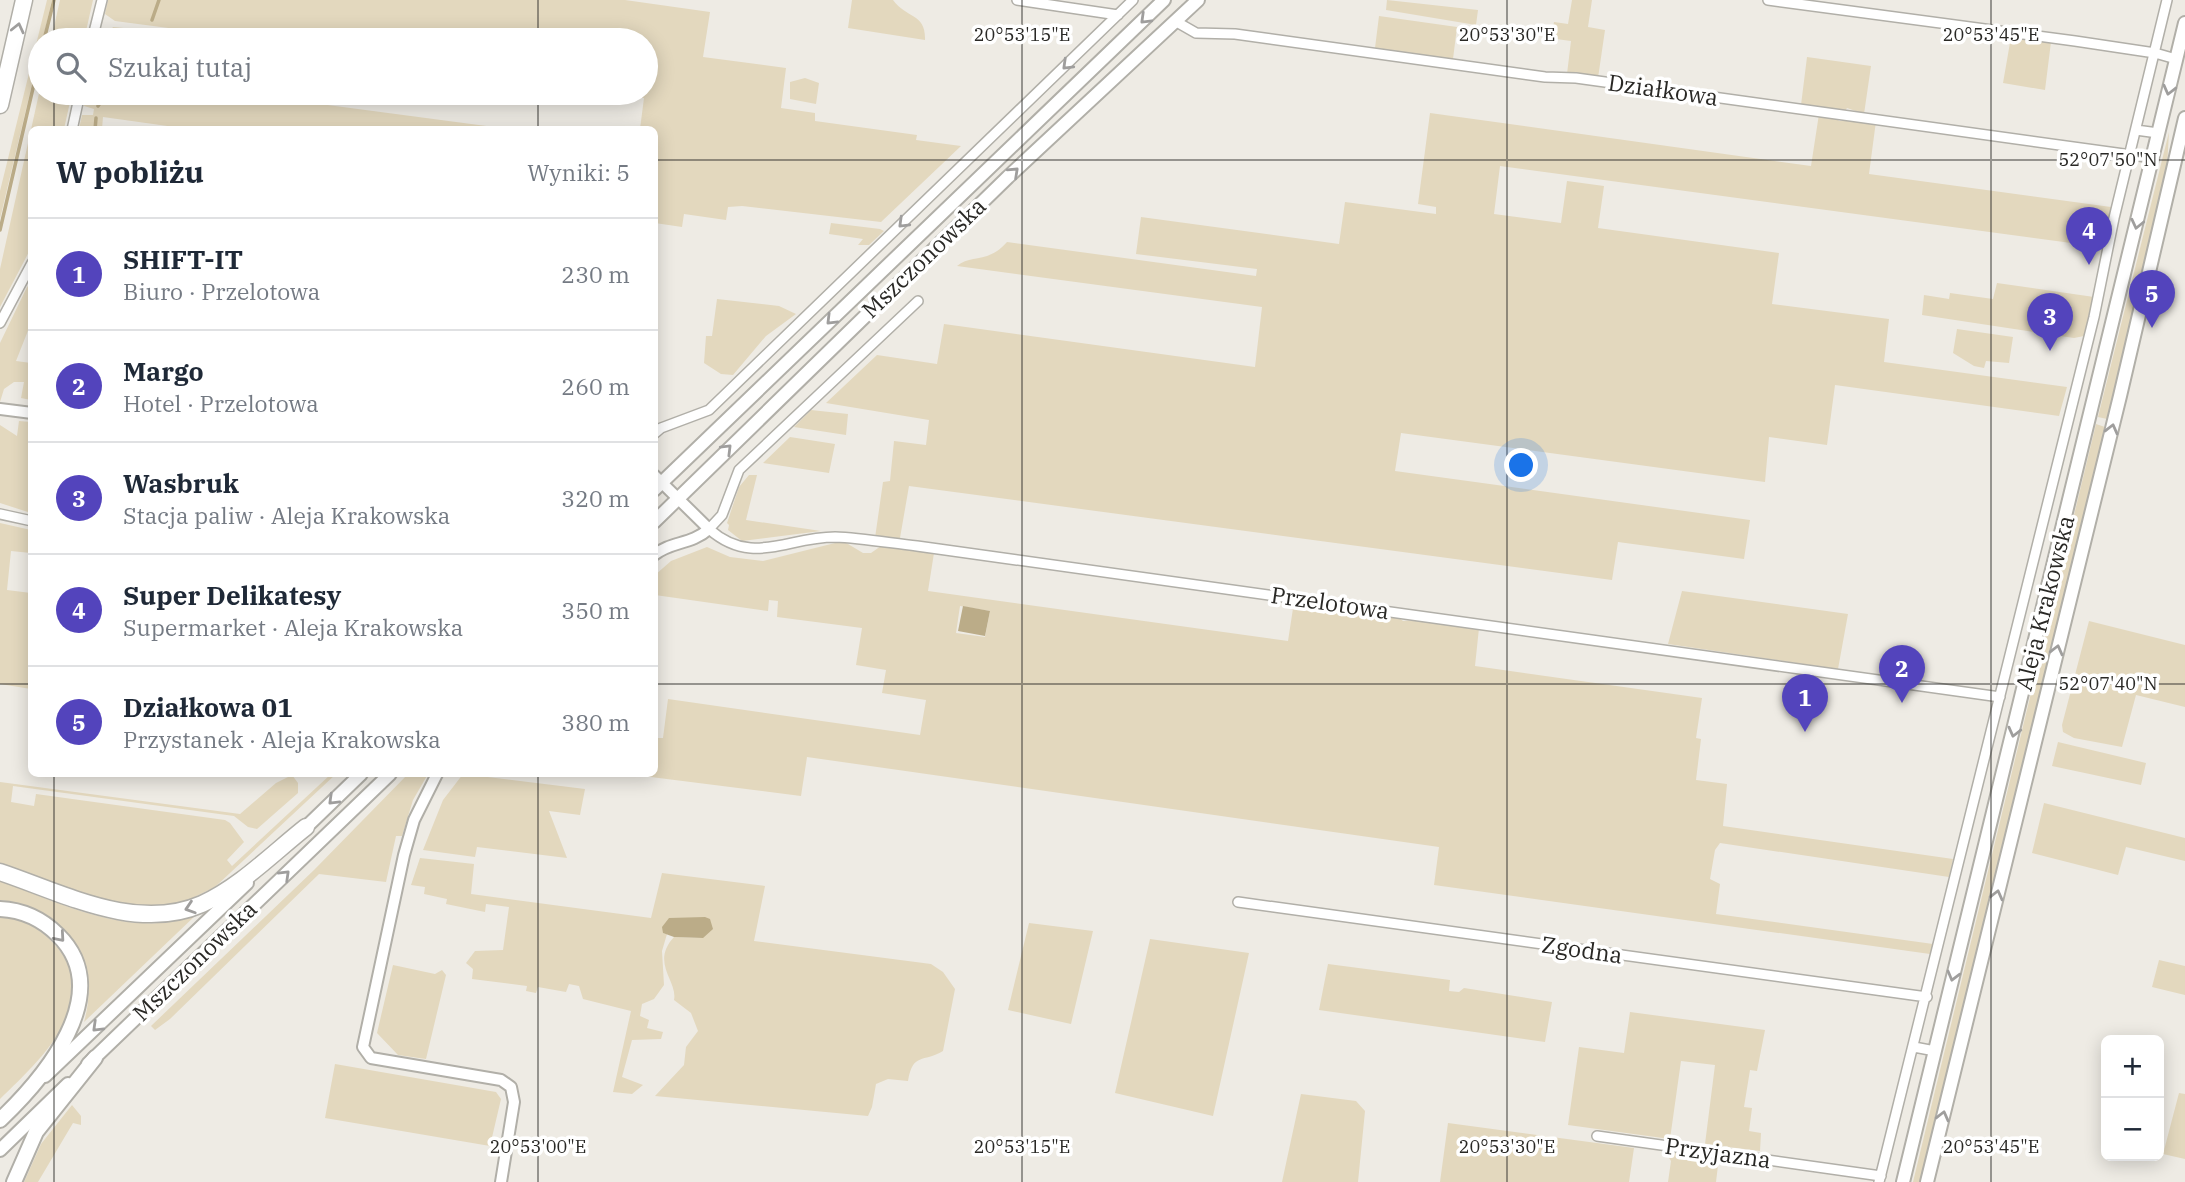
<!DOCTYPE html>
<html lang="pl">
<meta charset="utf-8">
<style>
body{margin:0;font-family:"IBM Plex Serif",serif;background:#f2f2f3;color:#1f2937}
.controls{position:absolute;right:21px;bottom:21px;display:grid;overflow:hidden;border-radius:10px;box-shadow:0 4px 18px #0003}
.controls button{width:63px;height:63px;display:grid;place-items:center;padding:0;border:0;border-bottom:2px solid #e0e1e3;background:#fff;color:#1f2937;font:35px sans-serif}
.you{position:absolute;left:1522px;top:466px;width:24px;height:24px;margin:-18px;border:5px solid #fff;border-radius:50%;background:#1a73e8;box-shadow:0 0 0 10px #1a73e833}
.badge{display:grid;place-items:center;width:46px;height:46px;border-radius:50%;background:#5344bc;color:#fff;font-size:23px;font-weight:700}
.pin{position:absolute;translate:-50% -58px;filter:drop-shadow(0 2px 4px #0008)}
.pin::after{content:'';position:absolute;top:37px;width:24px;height:21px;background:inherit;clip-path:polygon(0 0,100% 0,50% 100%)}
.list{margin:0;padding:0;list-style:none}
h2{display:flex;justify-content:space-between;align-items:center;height:91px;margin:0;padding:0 28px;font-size:30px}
h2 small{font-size:23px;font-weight:400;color:#747a83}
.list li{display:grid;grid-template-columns:46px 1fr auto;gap:21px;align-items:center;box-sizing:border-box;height:112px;padding:0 28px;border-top:2px solid #e0e1e3}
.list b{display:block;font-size:26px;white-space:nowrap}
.list p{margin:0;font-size:23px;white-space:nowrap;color:#747a83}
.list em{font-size:23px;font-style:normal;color:#747a83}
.icon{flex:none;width:38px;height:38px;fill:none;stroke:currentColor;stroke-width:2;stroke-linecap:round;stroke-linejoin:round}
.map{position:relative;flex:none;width:2185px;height:1182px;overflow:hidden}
.search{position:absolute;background:#fff;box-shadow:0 4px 18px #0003;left:28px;top:28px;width:630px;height:77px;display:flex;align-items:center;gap:18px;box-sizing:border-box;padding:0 24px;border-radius:38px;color:#747a83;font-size:26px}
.panel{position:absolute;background:#fff;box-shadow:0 4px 18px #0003;left:28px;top:126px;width:630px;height:651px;border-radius:10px}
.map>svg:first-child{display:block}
.green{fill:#e3d8be;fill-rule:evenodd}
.water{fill:#bbac88}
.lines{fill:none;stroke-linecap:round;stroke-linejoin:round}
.stream{stroke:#bbac88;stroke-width:3.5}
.minor-casing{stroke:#b1afa8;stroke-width:12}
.tertiary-casing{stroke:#b1afa8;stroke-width:14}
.secondary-casing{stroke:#b1afa8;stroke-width:16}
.primary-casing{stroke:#b1afa8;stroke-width:18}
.motorway-casing{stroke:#b1afa8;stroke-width:19}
.minor{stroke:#fff;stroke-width:9}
.tertiary{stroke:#fff;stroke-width:10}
.secondary{stroke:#fff;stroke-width:12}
.primary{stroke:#fff;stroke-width:14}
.motorway{stroke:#fff;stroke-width:16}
.oneway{stroke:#9f9e9d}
.ticks{fill:none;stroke:#292825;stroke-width:2;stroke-opacity:0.45}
.labels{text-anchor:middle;stroke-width:7;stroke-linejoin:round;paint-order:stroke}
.street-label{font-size:23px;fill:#292825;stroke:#fff}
.ticks-label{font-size:18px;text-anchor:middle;fill:#292825;stroke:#fff;stroke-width:7;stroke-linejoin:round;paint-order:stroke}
</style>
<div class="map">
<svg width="2185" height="1182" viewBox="0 0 2185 1182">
<rect width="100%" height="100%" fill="#eeebe4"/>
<path class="green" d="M47 0H52L0 219V191Z
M60 0H93L84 40H51Z
M108 0H625L710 12 703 57 786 68 781 108 815 113V121L917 135 916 140 961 146 881 222 742 206 728 207 726 220 684 214 682 227 655 223 654 130 640 129 644 98 608 93H646V40H259L115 21 105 14Z
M852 0H893C907 19 926 13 925 40L848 28Z
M1387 0 1478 10 1476 25 1386 10Z
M1572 0H1592L1588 27 1605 30 1598 78 1567 74 1571 41 1556 39 1552 32 1554 22 1568 24Z
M1379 16 1457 27 1453 59 1375 48Z
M113 27 156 31 150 40H99L101 30H111Z
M2011 37 2051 42 2045 90 2003 83Z
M1807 57 1871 66 1864 114 1847 108 1845 111 1801 105Z
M805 78 819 83 816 104 790 99V82Z
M40 89V93H72L64 129 32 130 31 248 0 307V269Z
M87 93H236L509 129 196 130 103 117 102 129H79L82 115H93L94 109 84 106Z
M1430 113 1811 166 1819 114 1835 116 1839 121H1876L1869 174 2111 207 2101 247 1500 166 1494 214 1561 223 1567 181 1604 186 1598 228 1779 253 1772 304 1889 319 1884 362 2067 387 2059 416 1835 385 1827 445 1769 437 1765 482 1401 433 1395 471 1750 520 1744 559 1618 542 1612 580 909 486 900 538H875L883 482 890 481 894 441 926 445 929 420 826 403 877 355 937 364 944 324 1255 367 1262 307 957 266C971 254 988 264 1007 242L1256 276 1257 269 1136 254 1141 217 1339 244 1345 202 1436 214V207L1418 204Z
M2169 132 2167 168 2107 419 2098 417Z
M831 223 880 229 884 231 869 245H858L863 239 829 234Z
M1997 283 2094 297 2084 336 2074 338 1922 315 1924 295 1949 299 1950 293 1993 299Z
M31 284V323L16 361 31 363V400L21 398 24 382H14L4 389 0 402V343L27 287Z
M717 299 779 306 796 314 766 336 733 375 721 374 704 363 706 336H712Z
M1957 329 2013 337 2009 363 1986 361 1984 368 1974 366 1953 353Z
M811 410 848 414 846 435 794 427Z
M19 421 31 422V513L0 503V425L17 436Z
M2096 424 2105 427 2103 439 1920 1182H1913Z
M790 437 835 444 829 473 763 463Z
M749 475H757L746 520 821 531 742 541 728 530 729 525 727 523 739 487Z
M0 523 31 530V553L11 551 7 590 31 593V689L0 684Z
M843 541 863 553H871L881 546 934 553 928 591 1288 641 1294 602 1398 617 1403 621 1415 620 1479 628 1475 666 1702 698 1696 738 1701 739 1696 780 1727 784 1723 826 1953 859 1949 877 1720 843 1715 850 1710 879 1720 884 1716 914 1933 944 1930 954 1434 885 1439 847 807 757 801 796 627 774H654L655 738H663L668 699 920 735 926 700 882 693 886 670 856 665 862 628 777 617 778 601 769 600 768 611 655 595V575L671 561 707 547 730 557 763 561ZM960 606 990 611 985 637 956 633Z
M1682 591 1848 614 1838 669 1668 644Z
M2089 621 2185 645V707L2136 695 2122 747 2074 738 2063 732 2062 725Z
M2058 742 2146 763 2141 785 2052 766Z
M331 774H336L215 887 182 903 144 908 105 901 0 865V782L240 814 276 783 292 775 298 783V793L257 829 248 827 234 816 13 786 11 802 34 806 36 794 225 820 230 823 244 842 227 860 232 866Z
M408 774H428L413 800 402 836H396L386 882 319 874 170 1019 155 1030 151 1026 314 870Z
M463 774 585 789 580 815 549 811 567 858 477 847 475 857 423 850 443 800Z
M2044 803 2185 838V861L2126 847 2118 875 2032 853Z
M420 858 474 864 471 894 651 918 662 873 765 886 754 941 931 964 943 972 955 989 943 1051C923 1063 913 1052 908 1081L888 1079 876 1084 872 1107 868 1116 655 1096 684 1065 686 1047 698 1031 691 1013 674 1000C678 981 650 963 674 937L703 938 693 918H679L663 933 667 934 662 951 664 985 654 999 642 1004 640 1016 649 1020 647 1028 663 1032 661 1039 632 1040 622 1077 643 1085 632 1094 613 1092 631 1011 583 999 579 986 569 984 566 992 538 987 536 993 526 991 527 986 472 979 473 969 466 963 475 951 503 950 509 907 486 904 485 912 446 904 447 899 424 894 425 887 411 885Z
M0 881C61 903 133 941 197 914L84 1022C102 960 63 907 0 900Z
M0 917C21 917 43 930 56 946 105 1002 39 1061 0 1099Z
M1029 923 1093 931 1071 1024 1008 1010Z
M1150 939 1249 953 1213 1116 1115 1093Z
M2159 960 2185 966V995L2152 987Z
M1328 964 1450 980 1449 991 1459 992 1464 988 1552 1002 1545 1042 1319 1010Z
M393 965 435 974 442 970 446 975 426 1059 398 1055 377 1033Z
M1630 1012 1765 1030 1757 1071 1750 1070 1744 1107 1752 1108 1749 1131 1761 1133 1760 1151 1705 1144 1715 1065 1681 1061 1670 1139 1568 1125 1579 1047 1624 1053Z
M335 1064 496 1092 501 1099 490 1146 325 1118Z
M2179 1093 2185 1094V1159L2163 1154Z
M1301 1094 1356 1101 1365 1111 1358 1182H1282Z
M72 1105 81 1116V1125L73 1123 38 1182H24L41 1144Z
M1448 1123 1634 1148 1629 1182H1440Z
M1664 1150 1719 1157 1716 1182H1668L1671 1161Z"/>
<path class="water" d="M963 606 990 611 985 636 958 631Z
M705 917 710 919 713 929 703 938 674 937 663 933 662 927 669 918Z"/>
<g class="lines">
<path class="stream" d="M152 20 159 0
M44 40 54 0
M140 40 144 33
M98 106 107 93
M95 130 96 118
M0 230 40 58"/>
<defs>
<path id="minor" d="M1017 0 1118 15
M1768 0 2075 41 2155 53 2176 59
M1175 21 1196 33 1235 34 1545 77 1576 78 2153 158
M92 40 102 0
M72 130 80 93
M2136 130 2158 133
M918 301 739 470 722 515 709 529C752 567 786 537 835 537 861 538 890 543 917 546L2000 697
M0 323 32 263
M654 434 661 428 709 410 1133 0
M0 514 32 521
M1238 902 1927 997
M1914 1047 1935 1051
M1597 1136 1881 1176
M1879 1182 2094 317 2114 218 2167 0"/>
<path id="tertiary" d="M0 409 32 413
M654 475 709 529C691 545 671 541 654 555
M437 774 414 820 404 855 363 1047 371 1058 501 1080 511 1087 514 1102 501 1182"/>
<path id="secondary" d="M654 490 1164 0
M654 522 1008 177 1198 0
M301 832 361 774
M88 1064 390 774
M45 1076 247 883
M0 1150 68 1084
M1903 1182 2185 23
M1927 1182 2120 396 2185 118"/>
<path id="primary" d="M0 909C22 910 42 919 58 935 117 993 44 1078 0 1120
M14 1182 36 1132 95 1058"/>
<path id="motorway" d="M0 105 24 0
M0 872C63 893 136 933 202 904 240 887 273 853 306 827"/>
</defs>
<use href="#minor" class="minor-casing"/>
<use href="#tertiary" class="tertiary-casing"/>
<use href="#secondary" class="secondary-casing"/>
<use href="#primary" class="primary-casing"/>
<use href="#motorway" class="motorway-casing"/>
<use href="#minor" class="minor"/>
<use href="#tertiary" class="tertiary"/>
<use href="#secondary" class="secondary"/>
<use href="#primary" class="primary"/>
<use href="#motorway" class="motorway"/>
</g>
<defs><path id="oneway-chevron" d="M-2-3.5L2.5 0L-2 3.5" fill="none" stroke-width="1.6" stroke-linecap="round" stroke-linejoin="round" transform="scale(1.75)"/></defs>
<g class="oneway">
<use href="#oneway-chevron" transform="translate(1145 19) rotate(136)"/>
<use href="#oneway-chevron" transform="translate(18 28) rotate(-77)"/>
<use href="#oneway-chevron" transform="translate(1067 65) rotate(136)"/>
<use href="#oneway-chevron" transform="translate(2169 90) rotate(104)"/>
<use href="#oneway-chevron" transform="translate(1014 172) rotate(-43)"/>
<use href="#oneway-chevron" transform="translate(903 223) rotate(136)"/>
<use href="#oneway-chevron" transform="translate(2137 224) rotate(103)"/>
<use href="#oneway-chevron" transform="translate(831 320) rotate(135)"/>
<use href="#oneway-chevron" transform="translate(2112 429) rotate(-76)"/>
<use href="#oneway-chevron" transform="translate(727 449) rotate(-45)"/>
<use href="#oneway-chevron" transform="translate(2057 650) rotate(-76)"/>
<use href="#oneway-chevron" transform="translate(2014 732) rotate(104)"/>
<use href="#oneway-chevron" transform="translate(333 800) rotate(136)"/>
<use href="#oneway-chevron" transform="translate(285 875) rotate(-44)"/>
<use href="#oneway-chevron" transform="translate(1997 895) rotate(-76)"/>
<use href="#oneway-chevron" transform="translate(190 908) rotate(162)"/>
<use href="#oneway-chevron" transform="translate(60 937) rotate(49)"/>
<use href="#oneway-chevron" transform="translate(1953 976) rotate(105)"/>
<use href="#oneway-chevron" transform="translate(97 1027) rotate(136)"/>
<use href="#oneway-chevron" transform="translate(1943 1116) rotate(-76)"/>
</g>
<path class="ticks" d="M54 0V40M538 0V40M1022 0V1182M1507 0V1182M1991 0V1182M54 93V130M538 93V130M0 160H32M654 160H2185M0 684H32M654 684H2185M54 774V1182M538 774V1182"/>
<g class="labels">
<g class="street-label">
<text transform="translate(1663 90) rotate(8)" y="8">Działkowa</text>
<text transform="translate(924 258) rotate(-44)" y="8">Mszczonowska</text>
<text transform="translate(1330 603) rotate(8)" y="8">Przelotowa</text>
<text transform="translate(2045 603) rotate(-76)" y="8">Aleja Krakowska</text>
<text transform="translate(1582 950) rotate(8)" y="8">Zgodna</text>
<text transform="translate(195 961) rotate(-44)" y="8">Mszczonowska</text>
<text transform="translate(1718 1153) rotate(8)" y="8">Przyjazna</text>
</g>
</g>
<g class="ticks-label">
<text x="1022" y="41">20°53'15"E</text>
<text x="1507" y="41">20°53'30"E</text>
<text x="1991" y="41">20°53'45"E</text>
<text x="2108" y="166">52°07'50"N</text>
<text x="2108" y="690">52°07'40"N</text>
<text x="538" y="1153">20°53'00"E</text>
<text x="1022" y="1153">20°53'15"E</text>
<text x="1507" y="1153">20°53'30"E</text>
<text x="1991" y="1153">20°53'45"E</text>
</g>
</svg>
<div class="controls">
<button>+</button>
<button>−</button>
</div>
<div class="you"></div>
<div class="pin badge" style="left:1805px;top:732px">1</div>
<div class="pin badge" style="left:1902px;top:703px">2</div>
<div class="pin badge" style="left:2050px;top:351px">3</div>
<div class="pin badge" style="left:2089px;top:265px">4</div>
<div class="pin badge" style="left:2152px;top:328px">5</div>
<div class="search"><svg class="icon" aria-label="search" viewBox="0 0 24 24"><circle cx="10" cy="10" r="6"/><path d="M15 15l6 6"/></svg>Szukaj tutaj</div>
<section class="panel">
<h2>W pobliżu<small>Wyniki: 5</small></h2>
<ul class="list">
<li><span class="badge">1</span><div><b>SHIFT-IT</b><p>Biuro · Przelotowa</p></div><em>230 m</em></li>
<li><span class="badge">2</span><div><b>Margo</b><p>Hotel · Przelotowa</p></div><em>260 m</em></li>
<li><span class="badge">3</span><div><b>Wasbruk</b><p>Stacja paliw · Aleja Krakowska</p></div><em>320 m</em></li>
<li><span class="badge">4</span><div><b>Super Delikatesy</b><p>Supermarket · Aleja Krakowska</p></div><em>350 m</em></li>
<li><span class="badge">5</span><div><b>Działkowa 01</b><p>Przystanek · Aleja Krakowska</p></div><em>380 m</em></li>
</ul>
</section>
</div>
